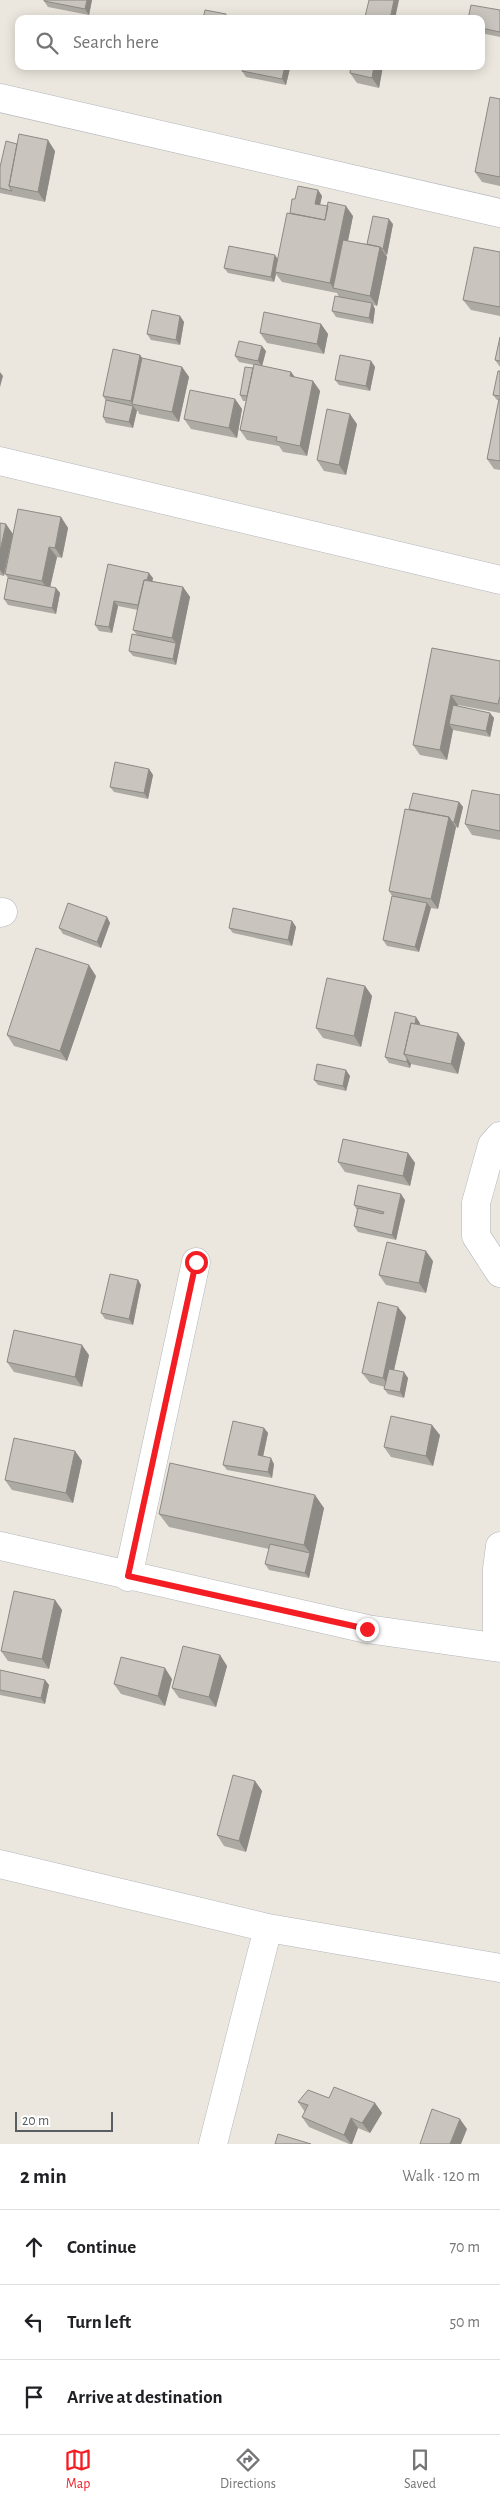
<!DOCTYPE html>
<meta charset="utf-8">
<style>
body{margin:0;font-family:"Alegreya Sans",sans-serif;background:#f2f2f2;color:#202124}
.scale{position:absolute;left:15px;bottom:12px;width:98px;box-sizing:border-box;padding-left:5px;border:2px solid #575d61;border-top:0;font-size:14px;line-height:18px;white-space:nowrap;color:#575d61;-webkit-text-stroke:4px #fff;paint-order:stroke}
.stop{position:absolute;width:15px;height:15px;margin:-11px;border:4px solid #f31d24;border-radius:50%;background:#fff}
.stop.end{background:#f31d24;border-color:#fff;box-shadow:0 1px 5px #0008}
.list{margin:0;padding:0;list-style:none}
h2{display:flex;justify-content:space-between;align-items:center;height:65px;margin:0;padding:0 20px;font-size:21px}
h2 small{font-size:16px;font-weight:400;color:#757577}
.list li{display:grid;grid-template-columns:32px 1fr auto;gap:15px;align-items:center;box-sizing:border-box;height:75px;padding:0 20px;border-top:1px solid #e0e0e0}
.list b{display:block;font-size:19px;white-space:nowrap}
.list em{font-size:16px;font-style:normal;color:#757577}
.icon{flex:none;width:28px;height:28px;fill:none;stroke:currentColor;stroke-width:2;stroke-linecap:round;stroke-linejoin:round}
.map{position:relative;flex:none;width:500px;height:2144px;overflow:hidden}
.search{position:absolute;background:#fff;box-shadow:0 2px 12px #0003;left:15px;right:15px;top:15px;height:55px;display:flex;align-items:center;gap:12px;box-sizing:border-box;padding:0 18px;border-radius:10px;color:#757577;font-size:19px}
.sheet{height:290px;background:#fff}
nav{display:flex;justify-content:space-around;align-items:center;box-sizing:border-box;height:70px;border-top:1px solid #e0e0e0;background:#fff;font-size:14px;color:#757577}
nav a{display:grid;justify-items:center;gap:2px}
nav .on{color:#f31d24}
.map>svg:first-child{display:block}
.lines{fill:none;stroke-linecap:round;stroke-linejoin:round}
.minor-casing{stroke:#b2b6bb;stroke-width:29}
.minor{stroke:#fff;stroke-width:28}
.wall{fill:#ada9a3}
.shaded-wall{fill:#8d8984}
.building{fill:#c9c4bd;stroke:#8d8984}
.route{stroke:#f31d24;stroke-width:6}
</style>
<div class="map">
<svg width="500" height="2144" viewBox="0 0 500 2144">
<rect width="100%" height="100%" fill="#ece7de"/>
<g class="lines">
<defs>
<path id="minor" d="M0 98 500 213
M0 461 500 580
M0 913 3 912
M500 1136 492 1145 476 1203V1236L500 1273
M0 1546 367 1629 500 1648
M128 1577 196 1262
M497 1647V1569L500 1546
M0 1864 268 1928 500 1968
M213 2144 268 1928"/>
</defs>
<use href="#minor" class="minor-casing"/>
<use href="#minor" class="minor"/>
</g>
<path class="wall" d="M92 0 89 15 48 7 44 1Z
M500 10V37L481 33V19Z
M208 66H221L220 69Z
M351 66H383L379 88 357 83 350 73Z
M290 68 286 85 246 77 242 71Z
M500 99V186L482 182 475 172Z
M55 151 45 202 0 193V167Z
M318 190 322 196 320 205 353 216 348 241 367 244 393 224 387 255 386 254 387 257 377 306 373 305 375 309 373 324 336 317 332 311 339 297 337 293 282 282 276 274 274 282 228 273 224 268 278 259 290 213 295 199Z
M500 252V316L471 310 463 300Z
M180 316 184 322 180 345 151 340 147 334Z
M321 324 328 334 324 354 267 343 260 333Z
M500 337V367L495 360Z
M266 351 262 366 291 372 295 377 313 381 320 391 307 456 283 452 279 446 247 440 240 430 246 401H243L240 395 253 368 254 365 239 362 235 356Z
M140 355 143 359 182 367 189 377 179 422 139 414 138 411H136L133 428 106 423 103 417 106 401 103 396Z
M371 361 375 367 370 391 339 385 335 380Z
M500 371V470L494 469 487 459 499 400H497L493 395Z
M235 399 242 409 237 438 191 429 184 419Z
M357 424 346 475 324 471 317 460Z
M61 517 68 528 62 558 57 557 50 587 56 588 60 593 56 614 8 605 4 599 8 578 5 574Z
M0 523 4 576 0 575Z
M108 564 153 578 152 581 183 587 190 597 176 665 133 656 129 651 137 635 133 630 138 610 118 606 112 633 99 631 95 625Z
M432 648 500 661V713L458 705V706L490 713 494 718 490 737 453 730 447 760 420 755 413 745Z
M149 769 153 775 148 799 114 792 110 787Z
M500 795V840L472 835 465 824Z
M459 802 463 807 458 828 456 827 438 909 430 908 419 952 387 946 383 940 392 896 389 891 409 810Z
M107 917 110 923 101 948 63 934 59 928Z
M292 921 296 927 292 946 233 933 229 928Z
M96 976 67 1061 14 1046 7 1035Z
M365 986 372 996 361 1047 323 1038 316 1028Z
M420 1023V1025L465 1043 458 1074 411 1064 410 1068 389 1063 385 1057Z
M350 1076 346 1091 318 1085 314 1080Z
M408 1153 415 1163 410 1186 345 1172 338 1162Z
M405 1200 396 1240 358 1232 354 1226 357 1210 354 1205Z
M433 1261 426 1293 386 1285 379 1275Z
M138 1280 141 1285 133 1325 105 1319 101 1313Z
M406 1317 394 1370 408 1378 404 1398 388 1394 384 1389 385 1387 370 1383 362 1373Z
M89 1355 82 1387 14 1372 7 1362Z
M264 1428 268 1433 263 1457 274 1464 272 1478 227 1470 223 1465Z
M440 1435 433 1466 391 1457 384 1447Z
M75 1451 82 1461 73 1503 12 1490 5 1480Z
M324 1508 309 1578 269 1570 265 1564 269 1549 169 1527 159 1514Z
M55 1600 62 1610 49 1669 8 1661 1 1651Z
M220 1655 227 1666 216 1707 179 1698 172 1688Z
M0 1670 45 1680 49 1685 45 1704 0 1695Z
M172 1679 165 1706 121 1694 114 1684Z
M255 1781 262 1791 246 1852 224 1846 217 1835Z
M329 2098 375 2103 382 2113 370 2133 358 2128 352 2144H349L309 2127 302 2117 305 2112 298 2102Z"/>
<path class="shaded-wall" d="M87 0H92L89 15 85 9Z
M394 0H399L395 19H390Z
M285 66H288L290 68 286 85 282 79Z
M374 66H383L379 88 372 78Z
M48 140 55 151 45 202 38 192Z
M318 190 322 196 319 209 315 204Z
M346 206 353 216 338 289H334L330 283Z
M389 219 393 224 387 255 383 249Z
M380 247 387 257 377 306 370 296Z
M275 255 279 261 275 272 276 274 274 282 271 277Z
M372 303 375 309 373 324 369 318Z
M180 316 184 322 180 345 176 340Z
M321 324 328 334 324 354 317 344Z
M262 346 266 351 262 366 258 361Z
M140 355 147 365 132 404 131 401Z
M371 361 375 367 370 391 366 386Z
M182 367 189 377 179 422 172 412Z
M0 372 3 376 0 387Z
M291 372 298 382 290 376Z
M313 381 320 391 307 456 300 446Z
M235 399 242 409 237 438 229 428Z
M133 406 137 411 133 428 129 422Z
M350 414 357 424 346 475 339 465Z
M61 517 68 528 62 558 55 548Z
M6 524 13 534 4 576 0 570V551Z
M49 547 57 557 49 592 42 581Z
M149 573 153 578 146 612 142 606Z
M183 587 190 597 176 665 173 659 176 643 172 638Z
M56 588 60 593 56 614 52 608Z
M114 601 118 606 112 633 109 627Z
M451 695 458 705 454 725 449 724 453 730 447 760 440 750Z
M490 713 494 718 490 737 486 731Z
M149 769 153 775 148 799 144 793Z
M459 802 463 807 458 828 454 822Z
M449 817 456 827 438 909 431 899Z
M427 903 431 908 419 952 415 947Z
M107 917 110 923 101 948 97 942Z
M292 921 296 927 292 946 288 940Z
M89 965 96 976 67 1061 60 1051Z
M365 986 372 996 361 1047 354 1036Z
M416 1017 420 1023 413 1056 408 1055Z
M458 1033 465 1043 458 1074 451 1064Z
M407 1058 411 1064 410 1068 407 1062Z
M346 1070 350 1076 346 1091 343 1086Z
M408 1153 415 1163 410 1186 403 1176Z
M401 1194 405 1200 396 1240 392 1235Z
M426 1251 433 1261 426 1293 419 1283Z
M138 1280 141 1285 133 1325 129 1319Z
M398 1307 406 1317 390 1388 383 1378Z
M82 1345 89 1355 82 1387 75 1377Z
M404 1372 408 1378 404 1398 400 1392Z
M432 1425 440 1435 433 1466 426 1456Z
M264 1428 268 1433 262 1461 258 1455Z
M75 1451 82 1461 73 1503 66 1493Z
M271 1458 274 1464 272 1478 268 1472Z
M315 1495 324 1508 309 1578 305 1573 310 1553 304 1545Z
M55 1600 62 1610 49 1669 42 1659Z
M220 1655 227 1666 216 1707 209 1697Z
M165 1668 172 1679 165 1706 158 1696Z
M45 1680 49 1685 45 1704 41 1698Z
M255 1781 262 1791 246 1852 239 1841Z
M375 2103 382 2113 370 2133 362 2123Z
M351 2118 358 2128 352 2144H351L344 2135Z
M460 2119 467 2129 461 2144H450Z"/>
<path class="building" d="M44 0H87L85 9 44 1Z
M369 0H394L390 19H374L365 17Z
M471 5 500 10V32L481 28V19H468Z
M205 10 226 14 225 19H203Z
M361 16 374 19H361Z
M243 66H285L282 79 242 71Z
M351 66H374L372 78 350 73Z
M490 97 500 99V177L475 172Z
M19 134 48 140 38 192 9 186Z
M6 141 17 144 9 186 12 191 0 188V167Z
M298 186 318 190 315 204 328 206 325 220 290 213 292 199H295Z
M328 202 346 206 330 283 275 272 287 213 325 220Z
M373 216 389 219 383 249 380 247 367 244Z
M343 240 380 247 370 296 333 288Z
M229 246 275 255 271 277 224 268Z
M474 247 500 252V307L463 300Z
M335 296 372 303 369 318 332 311Z
M152 310 180 316 176 340 147 334Z
M264 312 321 324 317 344 260 333Z
M500 337V361L495 360Z
M239 341 262 346 258 361 235 356Z
M113 349 140 355 131 401 103 396Z
M340 355 371 361 366 386 335 380Z
M142 358 182 367 172 412 132 404Z
M254 364 291 372 290 376 313 381 300 446 276 441 277 437 240 430Z
M245 367 253 368 247 396 240 395Z
M498 371H500V396L493 395Z
M190 390 235 399 229 428 184 419Z
M499 399H500V461L487 459Z
M106 400 133 406 129 422 103 417Z
M327 409 350 414 339 465 317 460Z
M18 509 61 517 55 548 49 547 42 581 5 574Z
M0 523 6 524 0 551Z
M108 564 149 573 147 580H144L138 605 114 601 109 627 95 625Z
M8 578 56 588 52 608 4 599Z
M144 580 183 587 172 638 133 630Z
M132 634 176 643 173 659 129 651Z
M432 648 500 661V696L498 704 451 695 440 750 413 745Z
M453 705 490 713 486 731 449 724Z
M115 762 149 769 144 793 110 787Z
M472 790 500 795V831L465 824Z
M413 793 459 802 454 822H452L449 817 409 809Z
M405 809 449 817 431 899 389 891Z
M392 896 427 903 415 947 383 940Z
M68 903 107 917 97 942 59 928Z
M233 908 292 921 288 940 229 928Z
M36 948 89 965 60 1051 7 1035Z
M327 978 365 986 354 1036 316 1028Z
M395 1012 416 1017 415 1024 411 1023 404 1054 407 1058V1062L385 1057Z
M411 1023 458 1033 451 1064 404 1054Z
M317 1064 346 1070 343 1086 314 1080Z
M343 1139 408 1153 403 1176 338 1162Z
M358 1185 401 1194 392 1235 354 1226 358 1208 383 1214 384 1212 354 1205Z
M387 1242 426 1251 419 1283 379 1275Z
M110 1274 138 1280 129 1319 101 1313Z
M378 1302 398 1307 383 1378 362 1373Z
M14 1330 82 1345 75 1377 7 1362Z
M389 1369 404 1372 400 1392 384 1389Z
M391 1416 432 1425 426 1456 384 1447Z
M233 1421 264 1428 258 1455 271 1458 268 1472 223 1465Z
M14 1438 75 1451 66 1493 5 1480Z
M170 1463 315 1495 304 1545 159 1514Z
M270 1544 310 1553 305 1573 265 1564Z
M14 1591 55 1600 42 1659 1 1651Z
M183 1646 220 1655 209 1697 172 1688Z
M121 1657 165 1668 158 1696 114 1684Z
M0 1670 45 1680 41 1698 0 1690Z
M233 1775 255 1781 239 1841 217 1835Z
M334 2087 375 2103 362 2123 351 2118 344 2135 302 2117 308 2105 298 2102 308 2090 329 2098Z
M432 2109 460 2119 450 2144H420Z
M278 2134 311 2144H275Z"/>
<g class="lines">
<path class="route" d="M196 1262 128 1576 367 1629"/>
</g>
</svg>
<div class="scale">20 m</div>
<div class="stop" style="left:196px;top:1262px"></div>
<div class="stop end" style="left:367px;top:1629px"></div>
<div class="search"><svg class="icon" aria-label="search" viewBox="0 0 24 24"><circle cx="10" cy="10" r="6"/><path d="M15 15l6 6"/></svg>Search here</div>
</div>
<section class="sheet">
<h2>2 min<small>Walk · 120 m</small></h2>
<ul class="list">
<li><svg class="icon" aria-label="ahead" viewBox="0 0 24 24"><path d="M12 20V5M6 11l6-6 6 6"/></svg><div><b>Continue</b></div><em>70 m</em></li>
<li><svg class="icon" aria-label="left" viewBox="0 0 24 24"><path d="M17 20v-9H6M10 6l-5 5 5 5"/></svg><div><b>Turn left</b></div><em>50 m</em></li>
<li><svg class="icon" aria-label="arrive" viewBox="0 0 24 24"><path d="M6 21V4h12l-3 4 3 4H6"/></svg><div><b>Arrive at destination</b></div></li>
</ul>
</section>
<nav>
<a class="on"><svg class="icon" aria-label="map" viewBox="0 0 24 24"><path d="M3 6l6-2 6 2 6-2v14l-6 2-6-2-6 2zM9 4v14M15 6v14"/></svg>Map</a>
<a><svg class="icon" aria-label="directions" viewBox="0 0 24 24"><path d="M12 3l9 9-9 9-9-9zM9 14v-3h6M13 9l2 2-2 2"/></svg>Directions</a>
<a><svg class="icon" aria-label="saved" viewBox="0 0 24 24"><path d="M7 4h10v16l-5-4-5 4z"/></svg>Saved</a>
</nav>
